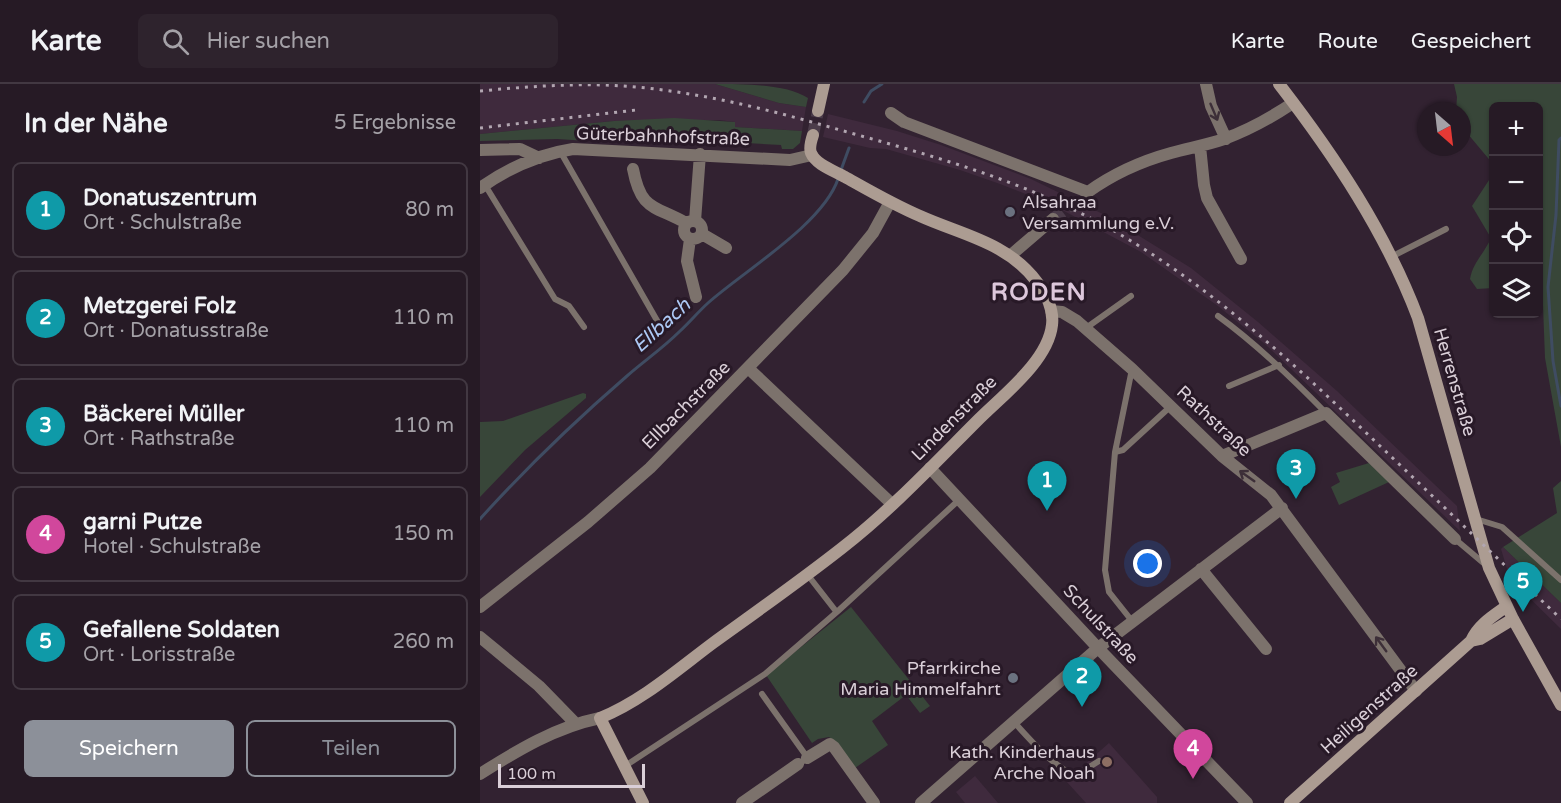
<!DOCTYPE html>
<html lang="de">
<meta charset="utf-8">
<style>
body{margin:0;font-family:"Varela Round",sans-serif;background:#2e232d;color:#f1f3f6}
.controls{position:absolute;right:18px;top:18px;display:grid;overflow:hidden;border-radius:9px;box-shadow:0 2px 4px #0004}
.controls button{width:54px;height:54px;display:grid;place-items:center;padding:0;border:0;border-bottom:2px solid #423842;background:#261a25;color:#f1f3f6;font:30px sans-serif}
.compass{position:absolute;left:937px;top:18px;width:54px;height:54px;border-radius:50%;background:#261a25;box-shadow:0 2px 4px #0004;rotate:152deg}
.scale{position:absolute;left:18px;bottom:15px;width:147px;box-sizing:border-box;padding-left:6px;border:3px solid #dacfd8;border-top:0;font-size:16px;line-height:21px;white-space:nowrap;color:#dacfd8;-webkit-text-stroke:4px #281927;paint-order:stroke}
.you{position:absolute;left:668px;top:480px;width:21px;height:21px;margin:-15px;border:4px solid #fff;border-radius:50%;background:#1a73e8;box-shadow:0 0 0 9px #1a73e833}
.badge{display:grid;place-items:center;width:39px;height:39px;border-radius:50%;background:#8c9099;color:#fff;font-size:20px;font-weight:700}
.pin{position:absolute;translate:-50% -50px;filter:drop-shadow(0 2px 3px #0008)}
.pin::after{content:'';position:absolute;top:32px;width:21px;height:18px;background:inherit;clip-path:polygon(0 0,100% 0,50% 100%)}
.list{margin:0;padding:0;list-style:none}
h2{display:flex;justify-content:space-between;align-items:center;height:78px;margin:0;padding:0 24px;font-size:26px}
h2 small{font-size:20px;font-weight:400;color:#a4a1a7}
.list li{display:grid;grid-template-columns:39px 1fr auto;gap:18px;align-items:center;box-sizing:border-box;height:96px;margin:0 12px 12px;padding:0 12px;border:2px solid #423842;border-radius:9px}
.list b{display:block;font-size:22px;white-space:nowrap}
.list p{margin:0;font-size:20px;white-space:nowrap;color:#a4a1a7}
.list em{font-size:20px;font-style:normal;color:#a4a1a7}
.actions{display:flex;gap:12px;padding:18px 24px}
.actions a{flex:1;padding:14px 0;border:2px solid #8c9099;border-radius:9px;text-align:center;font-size:21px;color:#8c9099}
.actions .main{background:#8c9099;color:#fff}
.icon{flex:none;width:33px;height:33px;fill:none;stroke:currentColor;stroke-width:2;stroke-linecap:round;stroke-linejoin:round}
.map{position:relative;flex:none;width:1081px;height:719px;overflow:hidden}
header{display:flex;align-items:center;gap:36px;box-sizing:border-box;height:84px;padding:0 30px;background:#261a25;border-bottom:2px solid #423842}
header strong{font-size:28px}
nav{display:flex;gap:33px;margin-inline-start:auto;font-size:21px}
.search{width:420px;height:54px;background:#2e232d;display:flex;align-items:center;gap:15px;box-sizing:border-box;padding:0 21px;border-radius:9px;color:#a4a1a7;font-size:22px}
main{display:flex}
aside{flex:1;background:#261a25}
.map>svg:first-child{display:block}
.built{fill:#3f2a3d}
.green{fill:#384639}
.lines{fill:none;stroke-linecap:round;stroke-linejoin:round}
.stream{stroke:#3f4c62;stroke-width:3}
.street-tunnel{stroke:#4b3c4a;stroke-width:12;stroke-dasharray:12 6;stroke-linecap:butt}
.secondary-tunnel{stroke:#4b3c4a;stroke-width:12;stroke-dasharray:12 6;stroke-linecap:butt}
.lane{stroke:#7c726c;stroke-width:6}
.street{stroke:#7c726c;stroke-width:12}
.secondary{stroke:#ac9c92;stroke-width:12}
.rail{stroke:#b2a6b1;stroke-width:3;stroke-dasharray:3 6;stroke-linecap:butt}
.oneway{stroke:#3d2f38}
.worship-dot{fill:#6b7280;stroke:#281927;stroke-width:2}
.education-dot{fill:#8d6e63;stroke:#281927;stroke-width:2}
.labels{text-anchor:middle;stroke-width:6;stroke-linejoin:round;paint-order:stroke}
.street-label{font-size:18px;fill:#dacfd8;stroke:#281927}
.poi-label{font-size:18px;fill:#dacfd8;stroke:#281927;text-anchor:end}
.water-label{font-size:20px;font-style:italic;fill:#adc9f6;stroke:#281927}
.district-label{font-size:24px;font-weight:bold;letter-spacing:1.5px;fill:#ddc7db;stroke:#281927}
</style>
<header>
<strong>Karte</strong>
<div class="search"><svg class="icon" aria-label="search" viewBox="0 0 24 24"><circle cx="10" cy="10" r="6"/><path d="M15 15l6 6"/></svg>Hier suchen</div>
<nav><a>Karte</a><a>Route</a><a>Gespeichert</a></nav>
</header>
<main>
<aside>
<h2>In der Nähe<small>5 Ergebnisse</small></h2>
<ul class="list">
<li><span class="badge" style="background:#0f9aa8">1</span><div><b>Donatuszentrum</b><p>Ort · Schulstraße</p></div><em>80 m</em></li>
<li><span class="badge" style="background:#0f9aa8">2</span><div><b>Metzgerei Folz</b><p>Ort · Donatusstraße</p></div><em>110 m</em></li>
<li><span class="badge" style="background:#0f9aa8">3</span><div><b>Bäckerei Müller</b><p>Ort · Rathstraße</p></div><em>110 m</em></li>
<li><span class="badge" style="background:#d1479c">4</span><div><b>garni Putze</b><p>Hotel · Schulstraße</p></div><em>150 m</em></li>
<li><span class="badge" style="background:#0f9aa8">5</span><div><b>Gefallene Soldaten</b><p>Ort · Lorisstraße</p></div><em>260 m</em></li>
</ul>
<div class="actions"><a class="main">Speichern</a><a>Teilen</a></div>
</aside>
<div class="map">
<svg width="1081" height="719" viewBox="0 0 1081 719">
<rect width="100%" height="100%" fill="#322231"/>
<path class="built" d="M0 0H235L299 19 326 23 322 47 255 43V38L239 36 134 37 0 50Z
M348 30 417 47 461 61 551 95 627 132 711 184 778 238 857 307 977 422 980 447 786 261 738 222 661 168 569 119 520 100 480 86 406 65 390 64 343 53Z
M1023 463 1081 519V545L1030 495 1021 465Z
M629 659 677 713V719H606L586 697Z
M495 692 518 719H485L476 708Z"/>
<path class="green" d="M235 0C264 0 306 0 328 14L326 23 299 19Z
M974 0H1081V363L1065 274 1063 222 1059 206 1058 22H1014L1013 80 982 43V27H976L977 13Z
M194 34 255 38V43L322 47 320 59 313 65H302L301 61 108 50V57L77 55 0 57V50L134 37Z
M1013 90V204L997 205 990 195C993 178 1004 170 1011 154L992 122Z
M103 309 106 310V314L45 366 0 413V338L23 337Z
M889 379 909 398 859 421 851 403 860 398 856 389Z
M1081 397V519L1023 463 1077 429 1073 404Z
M371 523 450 622 440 629 426 611 392 637 408 661 375 684 358 660 349 653 338 655 332 659 286 591Z"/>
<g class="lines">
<path class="stream" d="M384 18 391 7 402 0
M1081 54 1079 56 1076 131 1068 203 1073 277 1081 322
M361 86 369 64
M0 435C46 384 95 337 147 292 164 277 183 264 199 248 209 239 218 228 228 219 264 187 343 140 358 95"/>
<path class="street-tunnel" d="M573 135 608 108"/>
<path class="secondary-tunnel" d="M333 51 338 27"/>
<path class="lane" d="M80 67 179 240
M5 101 75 215 89 222 104 243
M911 173 966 145
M738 232C778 261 812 294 846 329
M606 244 651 212
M652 285 635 368 625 486 629 508 652 537
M749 302 799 281
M635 368 643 366 691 322
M996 435 1022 443 1081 496
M975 455 1007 482
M327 490 355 526 358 527
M282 610 327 673
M534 638C552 658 571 680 595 692L619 677
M145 682 285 590 358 527 480 415"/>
<path class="street" d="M726 0 731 22 746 55
M411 29 424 38 608 108C633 90 662 77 691 69 709 64 727 61 744 55 769 46 792 33 813 19
M720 62 724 101 727 114 761 175
M0 66 40 65 59 74
M153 85C161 127 174 121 206 139
M0 104C27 85 60 70 93 65L310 76 332 71
M204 146a9 9 0 1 1 18 0a9 9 0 1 1-18 0Z
M215 137 220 70
M222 150 246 164
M210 155 207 177 216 213
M531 171 573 135
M571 227 582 228 597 237 652 285 742 372 791 411 936 607
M268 284 412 420
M742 372 846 329 975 455
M450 384 618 564 767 719
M721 485 786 565
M0 523 108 438 170 384 363 186 393 149 410 118
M0 553 59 602 96 640
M327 674 350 660 354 663 394 719
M0 690C38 666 76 643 120 634
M262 719 318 680
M441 719 618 564 802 424"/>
<path class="secondary" d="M799 0C854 71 906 149 938 234L1009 484 1033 535 1081 621
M338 27 344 0
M991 557 1000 555 1033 535
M163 719 120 634C162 617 198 585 233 559 276 528 320 497 362 464 411 426 454 380 498 336 523 311 568 277 572 241 574 225 566 210 557 198 527 158 482 151 440 132 414 121 390 107 365 93 355 87 336 81 331 69 329 64 331 57 333 51
M810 719 991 557C998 541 1013 532 1027 522"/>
<path class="rail" d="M0 7C42 3 83 0 125 1 204 4 284 24 360 46 446 70 534 94 614 136 722 193 811 277 899 361 960 419 1020 477 1081 535
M0 44 156 26"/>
</g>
<defs><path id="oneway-shaft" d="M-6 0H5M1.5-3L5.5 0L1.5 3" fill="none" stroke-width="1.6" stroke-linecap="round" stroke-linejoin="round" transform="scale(1.5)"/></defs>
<g class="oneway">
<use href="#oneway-shaft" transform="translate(734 28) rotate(67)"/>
<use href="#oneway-shaft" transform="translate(767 392) rotate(-145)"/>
<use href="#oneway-shaft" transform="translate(901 560) rotate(-126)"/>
</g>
<g class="worship-dot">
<circle cx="530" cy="128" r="6"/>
<circle cx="533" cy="594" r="6"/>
</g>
<circle class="education-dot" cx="627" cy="678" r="6"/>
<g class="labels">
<g class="street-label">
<text transform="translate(183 52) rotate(2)" y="6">Güterbahnhofstraße</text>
<text transform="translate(975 298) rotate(74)" y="6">Herrenstraße</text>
<text transform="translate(206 321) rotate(-45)" y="6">Ellbachstraße</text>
<text transform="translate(474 334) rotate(-45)" y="6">Lindenstraße</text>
<text transform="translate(734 337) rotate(43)" y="6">Rathstraße</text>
<text transform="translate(621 540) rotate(47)" y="6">Schulstraße</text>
<text transform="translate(889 625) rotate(-42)" y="6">Heiligenstraße</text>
</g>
<g class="poi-label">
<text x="542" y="124" text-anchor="start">Alsahraa<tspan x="542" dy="21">Versammlung e.V.</tspan></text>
<text x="521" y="590">Pfarrkirche<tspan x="521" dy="21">Maria Himmelfahrt</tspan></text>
<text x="615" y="674">Kath. Kinderhaus<tspan x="615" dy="21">Arche Noah</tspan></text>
</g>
<g class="water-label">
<text transform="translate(181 241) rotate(-42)" y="7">Ellbach</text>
</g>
<g class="district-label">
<text x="559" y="216">RODEN</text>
</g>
</g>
</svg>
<div class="controls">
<button>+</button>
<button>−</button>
<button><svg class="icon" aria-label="locate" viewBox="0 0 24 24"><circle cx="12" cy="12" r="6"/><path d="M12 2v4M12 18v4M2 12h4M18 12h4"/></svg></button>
<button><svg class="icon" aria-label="layers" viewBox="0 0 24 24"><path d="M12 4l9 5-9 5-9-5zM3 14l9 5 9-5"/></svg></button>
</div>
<svg class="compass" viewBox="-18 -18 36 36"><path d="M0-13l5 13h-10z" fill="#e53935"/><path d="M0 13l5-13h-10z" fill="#a4a1a7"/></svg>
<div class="scale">100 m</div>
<div class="you"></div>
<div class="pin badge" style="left:567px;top:427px;background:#0f9aa8">1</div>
<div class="pin badge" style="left:602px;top:623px;background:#0f9aa8">2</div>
<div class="pin badge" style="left:816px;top:415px;background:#0f9aa8">3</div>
<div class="pin badge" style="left:713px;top:695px;background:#d1479c">4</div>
<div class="pin badge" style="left:1043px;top:528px;background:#0f9aa8">5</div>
</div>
</main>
